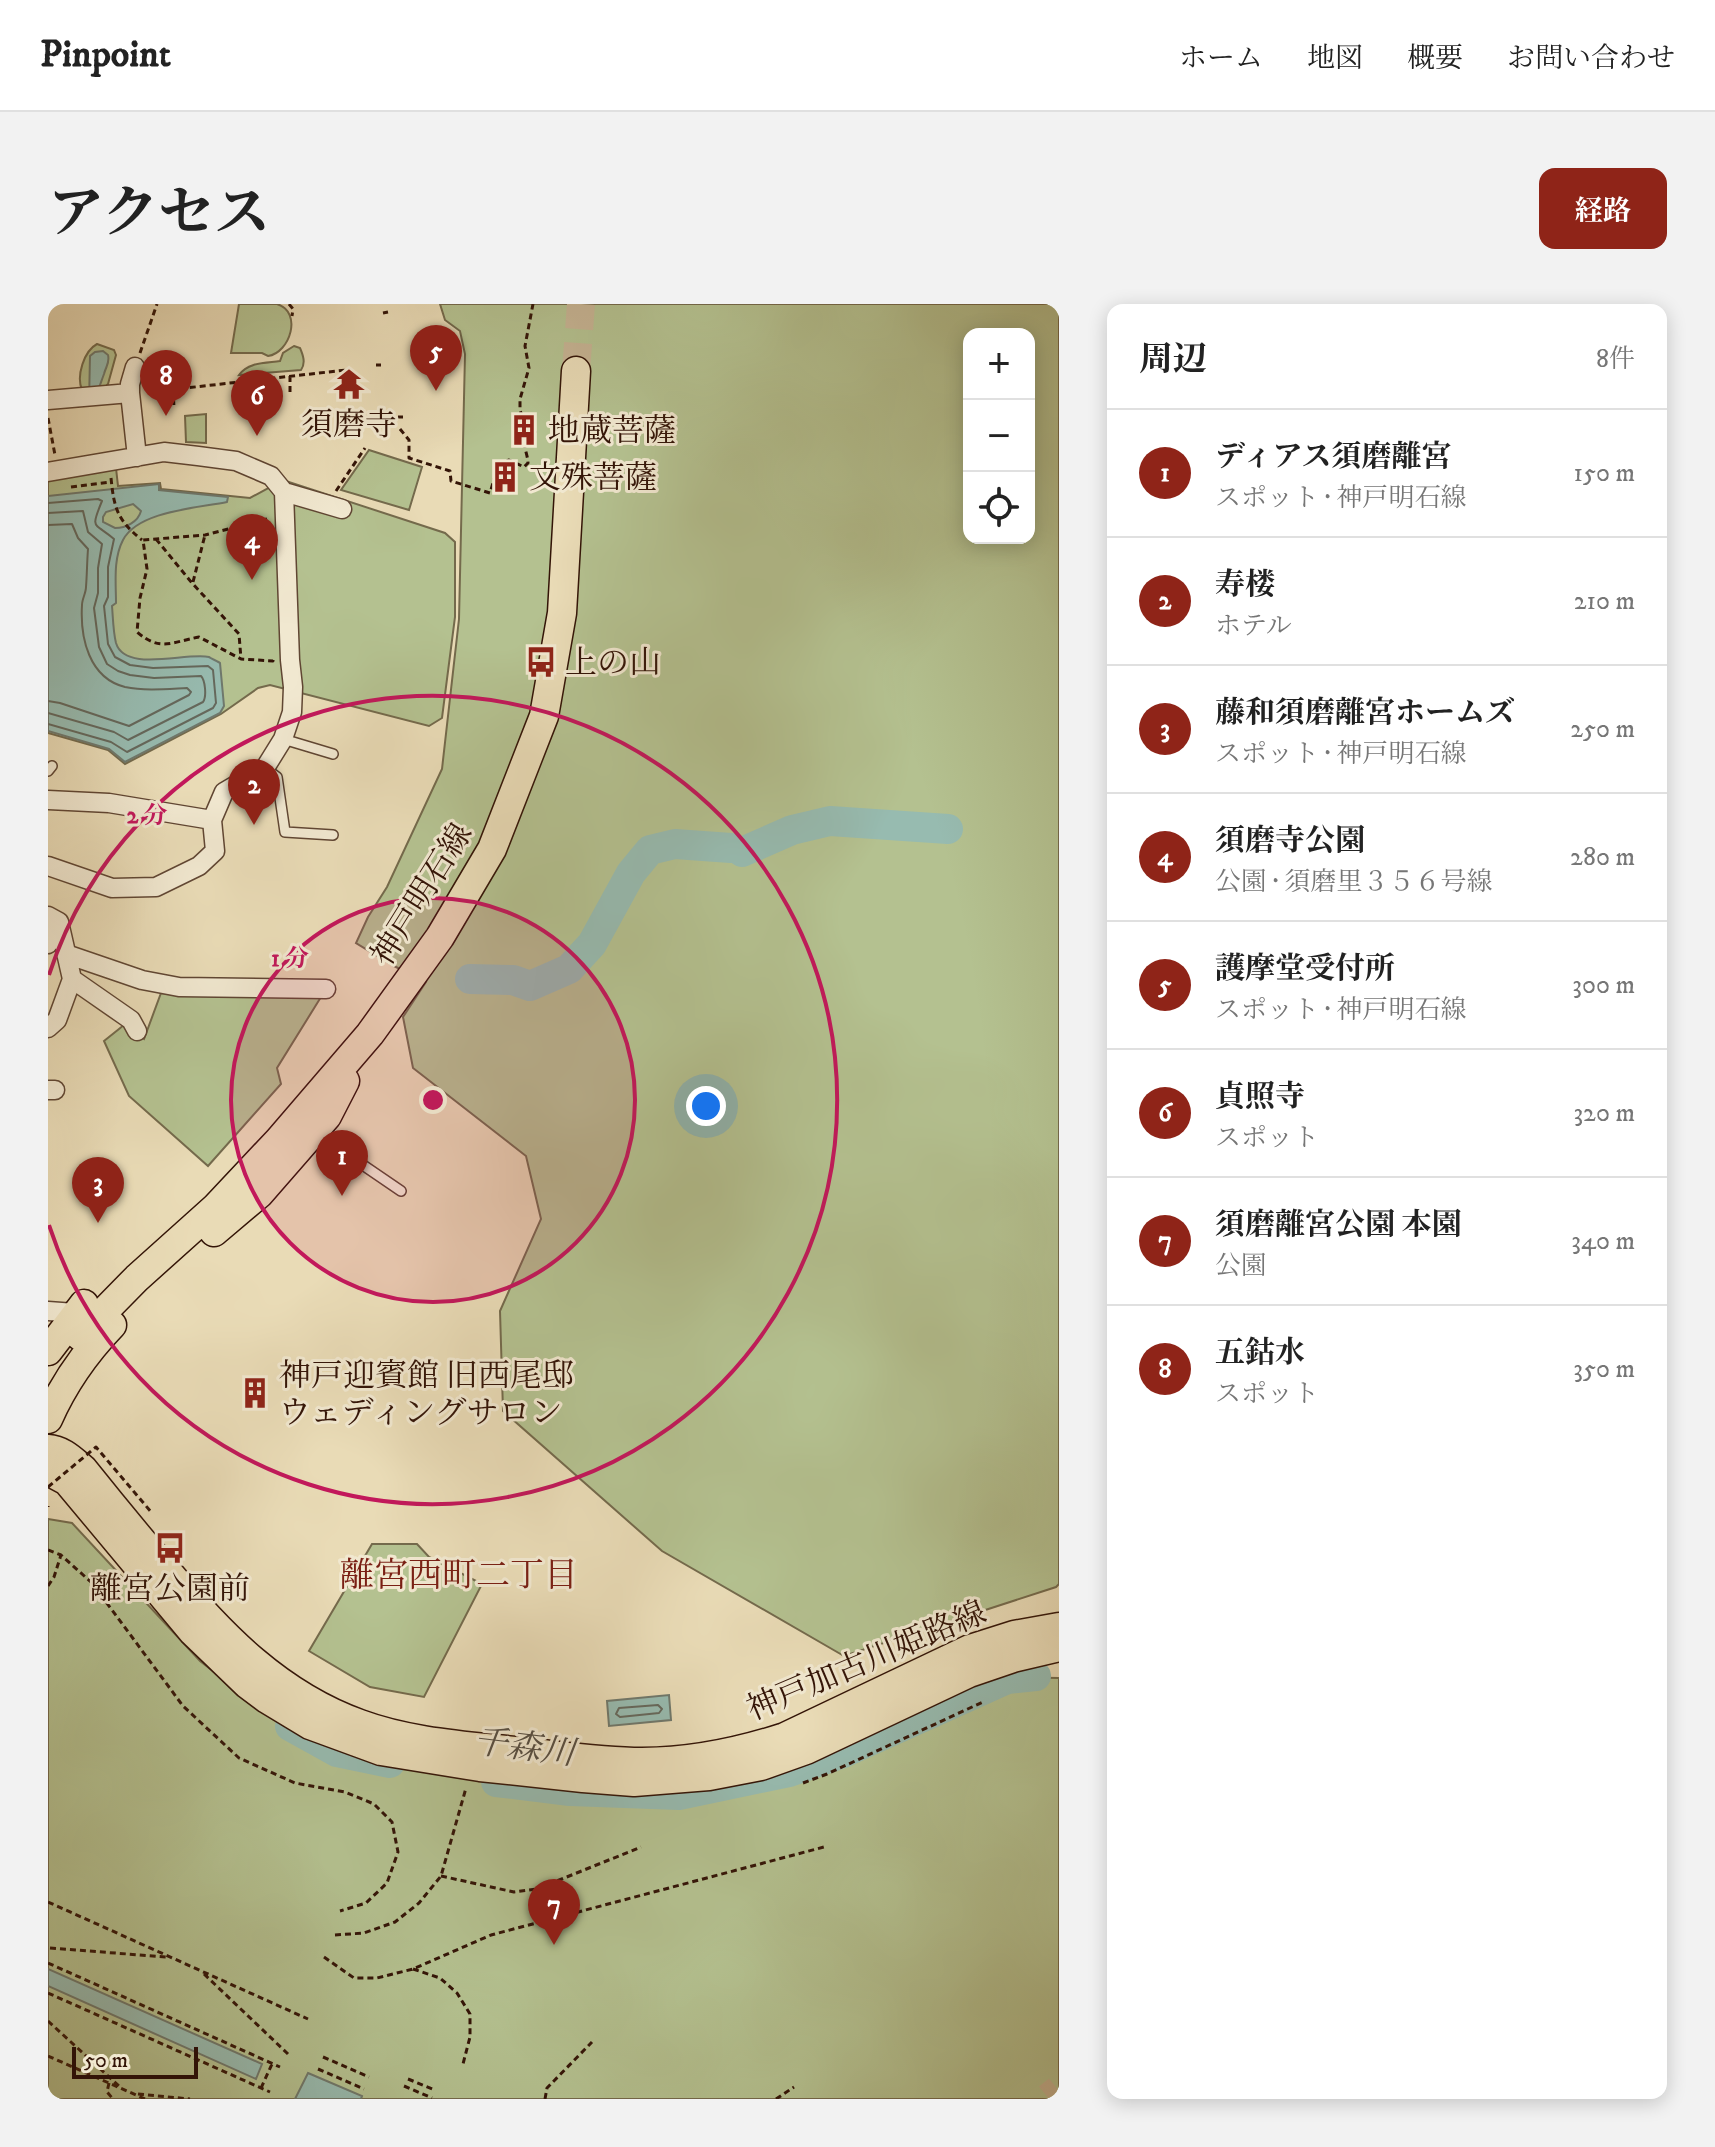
<!DOCTYPE html>
<html lang="ja">
<meta charset="utf-8">
<style>
body{margin:0;font-family:"IM FELL DW Pica","Noto Serif JP",serif;background:#f2f2f2;color:#222}
.controls{position:absolute;right:24px;top:24px;display:grid;overflow:hidden;border-radius:16px;box-shadow:0 4px 20px #0003}
.controls button{width:72px;height:72px;display:grid;place-items:center;padding:0;border:0;border-bottom:2px solid #e0e0e0;background:#fff;color:#222;font:40px sans-serif}
.scale{position:absolute;left:24px;bottom:20px;width:126px;box-sizing:border-box;padding-left:8px;border:4px solid #331407;border-top:0;font-size:22px;line-height:28px;white-space:nowrap;color:#331407;-webkit-text-stroke:6px #f1e8d0;paint-order:stroke}
.you{position:absolute;left:658px;top:802px;width:28px;height:28px;margin:-20px;border:6px solid #fff;border-radius:50%;background:#1a73e8;box-shadow:0 0 0 12px #1a73e833}
.badge{display:grid;place-items:center;width:52px;height:52px;border-radius:50%;background:#8f2418;color:#fff;font-size:26px;font-weight:700}
.pin{position:absolute;translate:-50% -66px;filter:drop-shadow(0 2px 4px #0008)}
.pin::after{content:'';position:absolute;top:42px;width:28px;height:24px;background:inherit;clip-path:polygon(0 0,100% 0,50% 100%)}
.list{margin:0;padding:0;list-style:none}
h2{display:flex;justify-content:space-between;align-items:center;height:104px;margin:0;padding:0 32px;font-size:34px}
h2 small{font-size:26px;font-weight:400;color:#767676}
.list li{display:grid;grid-template-columns:52px 1fr auto;gap:24px;align-items:center;box-sizing:border-box;height:128px;padding:0 32px;border-top:2px solid #e0e0e0}
.list b{display:block;font-size:30px;white-space:nowrap}
.list p{margin:0;font-size:26px;white-space:nowrap;color:#767676}
.list em{font-size:26px;font-style:normal;color:#767676}
.icon{flex:none;width:44px;height:44px;fill:none;stroke:currentColor;stroke-width:2;stroke-linecap:round;stroke-linejoin:round}
.map{position:relative;flex:none;width:1011px;height:1795px;overflow:hidden;border-radius:16px}
header{display:flex;align-items:center;gap:48px;box-sizing:border-box;height:112px;padding:0 40px;background:#fff;border-bottom:2px solid #e0e0e0}
header strong{font-size:38px}
nav{display:flex;gap:44px;margin-inline-start:auto;font-size:28px}
.intro{display:flex;align-items:center;justify-content:space-between;box-sizing:border-box;height:192px;padding:0 48px}
h1{margin:0;font-size:56px}
.button{padding:20px 36px;border-radius:16px;background:#8f2418;color:#fff;font-size:28px;font-weight:700}
main{display:flex;gap:48px;padding:0 48px}
aside{flex:1;background:#fff;border-radius:16px;box-shadow:0 4px 20px #0003}
.map>svg:first-child{display:block}
.green{fill:#b4c190;stroke:#746a4c;stroke-width:2;fill-rule:evenodd}
.water{fill:#97bbb0;stroke:#6f786c;stroke-width:2;fill-rule:evenodd}
.lines{fill:none;stroke-linecap:round;stroke-linejoin:round}
.shore{stroke:#65685c;stroke-width:2}
.river{stroke:#97bbb0;stroke-width:30}
.primary-tunnel{stroke:#c5b393;stroke-width:28;stroke-dasharray:28 14;stroke-linecap:butt}
.motorway-tunnel{stroke:#c5b393;stroke-width:32;stroke-dasharray:32 16;stroke-linecap:butt}
.service-casing{stroke:#604633;stroke-width:12}
.minor-casing{stroke:#604633;stroke-width:21}
.primary-casing{stroke:#331407;stroke-width:31}
.path{stroke:#331407;stroke-width:3;stroke-dasharray:6 4;stroke-linecap:butt}
.service{stroke:#f1e8d0;stroke-width:9}
.minor{stroke:#f1e8d0;stroke-width:18}
.primary{stroke:#e9dbb6;stroke-width:28}
.path-bridge{stroke:#331407;stroke-width:3;stroke-dasharray:6 4;stroke-linecap:butt}
.ring{fill:none;stroke:#c2185b;stroke-width:4}
.labels{text-anchor:middle;stroke-width:6;stroke-linejoin:round;paint-order:stroke}
.poi-label{font-size:32px;fill:#331407;stroke:#f1e8d0;text-anchor:start}
.street-label{font-size:32px;fill:#331407;stroke:#f1e8d0}
.neighbourhood-label{font-size:34px;fill:#7a1f14;stroke:#f1e8d0}
.water-label{font-size:34px;font-style:italic;fill:#564e42;stroke:#f1e8d0}
.centre{fill:#c2185b;stroke:#f1e8d0;stroke-width:4}
.ring-label{font-size:24px;text-anchor:middle;font-weight:bold;fill:#c2185b;stroke:#f1e8d0;stroke-width:6;stroke-linejoin:round;paint-order:stroke}
</style>
<header>
<strong>Pinpoint</strong>
<nav><a>ホーム</a><a>地図</a><a>概要</a><a>お問い合わせ</a></nav>
</header>
<div class="intro"><h1>アクセス</h1><a class="button">経路</a></div>
<main>
<div class="map">
<svg width="1011" height="1795" viewBox="0 0 1011 1795">
<rect width="100%" height="100%" fill="#e9dbb6"/>
<filter id="stains"><feTurbulence type="fractalNoise" baseFrequency=".0025" numOctaves="4"/><feColorMatrix values="0 0 0 0 .2 0 0 0 0 .09 0 0 0 0 .02 0 0 0 .5 -.17"/></filter>
<radialGradient id="worn" r=".72"><stop offset=".6" stop-color="#630" stop-opacity="0"/><stop offset="1" stop-color="#630" stop-opacity=".3"/></radialGradient>
<path class="green" d="M191 0C202 0 218 0 229 0 255 8 242 49 220 52L214 49H183Z
M392 0H1011V1280L1008 1283 796 1352 614 1247 455 1107 452 1007 493 915 478 852 365 764 355 713 378 678 346 662 308 639 320 613 339 583 394 465 411 315 417 50 412 27 397 16ZM921 30H981V234H921Z
M49 40 66 46 68 51 60 80 55 86H34C28 72 36 47 49 40Z
M246 42 252 44C255 51 258 59 253 66L191 71C200 58 218 59 232 57L235 49Z
M158 110V139L138 138 137 112Z
M321 146 374 163 361 206 293 186Z
M68 164 70 182 112 179 113 185 202 194 235 176 397 229 407 238V313L394 414 381 422 222 381 210 384 173 410 77 460 60 446 0 429V174Z
M113 689 273 693 229 764 233 780 160 862 81 792 56 737 76 721 96 735Z
M0 1215 24 1219 152 1357 225 1414 633 1486 756 1462 961 1373 1011 1374V1795H0Z
M324 1240H369L381 1253 434 1280 376 1393 322 1383 261 1347Z"/>
<path class="water" d="M55 47 60 51C62 59 58 62 56 70 50 86 52 85 41 99L42 52 47 48Z
M111 180V186L180 193 179 198C150 204 90 207 75 236 65 255 68 279 68 299L64 302C65 313 65 327 68 339 77 369 138 348 161 353 162 354 171 358 172 359L176 402 172 409 77 458 61 445 0 427V192ZM85 200 93 207C90 218 78 224 67 224L55 218V213L58 208Z
M621 1391 623 1416 561 1422 559 1397Z
M0 1665 214 1760 208 1775 0 1682Z
M260 1769 314 1792 313 1795H247Z"/>
<g class="lines">
<path class="shore" d="M0 199 50 195 54 197C42 226 46 218 66 235L60 263V293L56 302 60 340 67 353 82 361 105 364 160 362 165 366 168 399 165 404 79 448 63 438 0 420
M0 209 35 207 40 228 54 240 50 264V289L46 304 51 343 59 360 70 367 82 371 106 374 153 372C157 376 159 392 155 398L80 436 66 428 0 409
M0 221 24 220 30 234 40 245C39 258 39 270 38 283 38 289 34 295 34 301 32 334 41 374 77 383 97 387 118 385 139 384L143 388 141 391 81 422 12 399 0 397
M610 1401 614 1405 611 1409 572 1413 568 1410 571 1404Z"/>
<path class="river" d="M694 548 744 526 782 517 900 525
M422 675 465 676 482 682 521 665 544 640 583 569 602 546 627 540 683 544
M242 1422 289 1448 342 1459
M448 1478 522 1487 631 1491 741 1468 795 1449 959 1375 988 1372"/>
<path class="primary-tunnel" d="M528 67 533 0"/>
<path class="motorway-tunnel" d="M1001 1795 1011 1787"/>
<defs>
<path id="service" d="M235 435 285 450
M217 464 229 473 237 528 285 531
M0 467 4 462
M268 829 353 887"/>
<path id="minor" d="M87 63 82 80V89L89 153
M0 96 82 89
M0 168 116 148 150 152 188 157 223 172 236 188 294 205
M0 496 61 499 164 516
M0 562 64 584 108 583 151 562 167 547 164 516 176 488 217 464 235 435 244 408 245 383 242 356 236 188
M0 612 11 618 24 675 83 716 89 727
M0 640 11 618
M18 650 94 676 131 683 278 685
M0 724 9 716 24 675
M0 786H7
M0 1007 27 1009"/>
<path id="primary" d="M166 928 211 890 279 812 297 777
M32 1032 89 974 167 904 231 836 322 730 392 633 444 545 496 412 514 309 528 67
M0 1047 36 1000
M0 1115C15 1081 38 1048 64 1021
M0 1145C15 1146 24 1156 35 1165 63 1200 91 1234 120 1268 174 1332 231 1391 312 1420 366 1440 428 1442 485 1449 521 1453 558 1458 594 1458 642 1458 691 1448 737 1433L922 1345 966 1331 1011 1323
M0 1167 19 1177 145 1328 199 1380 219 1395 262 1421 333 1447 432 1463 535 1474 586 1478 661 1472 713 1462 758 1446 921 1369 965 1354 1011 1343"/>
</defs>
<use href="#service" class="service-casing"/>
<use href="#minor" class="minor-casing"/>
<use href="#primary" class="primary-casing"/>
<path class="path" d="M241 0 245 5 244 12
M335 9 340 8
M92 49 109 0
M328 61H333
M242 72V88
M188 78V96
M125 85 126 104
M102 88 298 66
M350 113H355
M0 114 7 151
M352 125 361 136V154L402 167 403 177 442 189 448 169 456 170V158L461 156 476 163 480 159C479 143 470 140 487 128L475 115 472 106V95L481 64 477 42 485 0
M63 174C66 204 69 216 94 236
M23 183 63 178
M288 187 317 144
M219 215 157 231 95 236 99 265 92 294 89 328C112 348 124 338 151 333L193 355 225 357V355
M108 235 144 279 191 330 193 355
M145 278 157 231
M0 1202V1203
M0 1246 13 1251 44 1279 135 1402 191 1454 247 1479 297 1488 326 1500 344 1518 350 1548 339 1579 318 1599 292 1607
M0 1282 6 1273 13 1251
M755 1479 779 1470 937 1397
M393 1572 466 1588 489 1585 593 1543
M0 1598 260 1715
M287 1631 316 1629 347 1618 371 1599 393 1572 418 1484
M2 1644 118 1653
M276 1653 306 1674H329L365 1665 443 1631 776 1543
M0 1659 232 1763
M365 1665 392 1674 409 1689 422 1710V1733L415 1760
M156 1670 240 1750
M0 1689 222 1788
M0 1717 71 1782
M0 1752 97 1795
M275 1753 321 1773
M270 1765 316 1785
M360 1775 387 1786
M61 1779 59 1788 65 1795
M356 1782 384 1794
M213 1784 224 1760
M90 1790 142 1795
M497 1795 499 1784 544 1738
M728 1795 746 1783"/>
<use href="#service" class="service"/>
<use href="#minor" class="minor"/>
<use href="#primary" class="primary"/>
<path class="path-bridge" d="M0 1183 48 1143 104 1209"/>
</g>
<circle cx="385" cy="796" r="202" fill="#c2185b" fill-opacity=".12"/>
<g class="ring">
<circle cx="385" cy="796" r="202"/>
<path d="M1 671A404 404 0 1 1 1 921"/>
</g>
<defs>
<symbol id="temple-bare" viewBox="-9 -9 18 18"><path d="M0-6L5-2H3V0L6.5 2.5H4V6H1.5V3h-3V6H-4V2.5H-6.5L-3 0V-2H-5Z" fill="#8f2418" stroke="#f1e8d0" stroke-width="2.5" paint-order="stroke"/></symbol>
<symbol id="building-bare" viewBox="-9 -9 18 18"><path d="M-4-6H4V6H1V3H-1V6H-4ZM-2.5-4.3h1.7v1.8h-1.7ZM.8-4.3h1.7v1.8H.8ZM-2.5-1h1.7V.8h-1.7ZM.8-1h1.7V.8H.8Z" fill="#8f2418" stroke="#f1e8d0" stroke-width="2.5" paint-order="stroke"/></symbol>
<symbol id="bus-bare" viewBox="-9 -9 18 18"><path d="M-5-6H5V4H4V6H2V4H-2V6H-4V4H-5ZM-3.5-4V0h7V-4ZM-3.5 1.2v1.5H-2V1.2ZM2 1.2v1.5H3.5V1.2Z" fill="#8f2418" stroke="#f1e8d0" stroke-width="2.5" paint-order="stroke"/></symbol>
</defs>
<g fill-rule="evenodd">
<use href="#temple-bare" x="279" y="58" width="44" height="44"/>
<use href="#building-bare" x="454" y="104" width="44" height="44"/>
<use href="#building-bare" x="435" y="151" width="44" height="44"/>
<use href="#bus-bare" x="471" y="336" width="44" height="44"/>
<use href="#building-bare" x="185" y="1067" width="44" height="44"/>
<use href="#bus-bare" x="100" y="1222" width="44" height="44"/>
</g>
<g class="labels">
<g class="poi-label">
<text x="301" y="131" text-anchor="middle">須磨寺</text>
<text x="500" y="137">地蔵菩薩</text>
<text x="481" y="184">文殊菩薩</text>
<text x="517" y="369">上の山</text>
<text x="231" y="1082">神戸迎賓館 旧西尾邸<tspan x="231" dy="37">ウェディングサロン</tspan></text>
<text x="122" y="1295" text-anchor="middle">離宮公園前</text>
</g>
<g class="street-label">
<text transform="translate(373 590) rotate(-58)" y="11">神戸明石線</text>
<text transform="translate(818 1356) rotate(-23)" y="11">神戸加古川姫路線</text>
</g>
<g class="neighbourhood-label">
<text x="411" y="1282">離宮西町二丁目</text>
</g>
<g class="water-label">
<text transform="translate(476 1442) rotate(7)" y="12">千森川</text>
</g>
</g>
<circle cx="385" cy="796" r="12" class="centre"/>
<g class="ring-label">
<text x="99" y="519">2 分</text>
<text x="242" y="662">1 分</text>
</g>
<rect width="100%" height="100%" filter="url(#stains)"/>
<rect width="100%" height="100%" fill="url(#worn)"/>
</svg>
<div class="controls">
<button>+</button>
<button>−</button>
<button><svg class="icon" aria-label="locate" viewBox="0 0 24 24"><circle cx="12" cy="12" r="6"/><path d="M12 2v4M12 18v4M2 12h4M18 12h4"/></svg></button>
</div>
<div class="scale">50 m</div>
<div class="you"></div>
<div class="pin badge" style="left:294px;top:892px">1</div>
<div class="pin badge" style="left:206px;top:521px">2</div>
<div class="pin badge" style="left:50px;top:919px">3</div>
<div class="pin badge" style="left:204px;top:276px">4</div>
<div class="pin badge" style="left:388px;top:87px">5</div>
<div class="pin badge" style="left:209px;top:132px">6</div>
<div class="pin badge" style="left:506px;top:1641px">7</div>
<div class="pin badge" style="left:118px;top:112px">8</div>
</div>
<aside>
<h2>周辺<small>8件</small></h2>
<ul class="list">
<li><span class="badge">1</span><div><b>ディアス須磨離宮</b><p>スポット · 神戸明石線</p></div><em>150 m</em></li>
<li><span class="badge">2</span><div><b>寿楼</b><p>ホテル</p></div><em>210 m</em></li>
<li><span class="badge">3</span><div><b>藤和須磨離宮ホームズ</b><p>スポット · 神戸明石線</p></div><em>250 m</em></li>
<li><span class="badge">4</span><div><b>須磨寺公園</b><p>公園 · 須磨里３５６号線</p></div><em>280 m</em></li>
<li><span class="badge">5</span><div><b>護摩堂受付所</b><p>スポット · 神戸明石線</p></div><em>300 m</em></li>
<li><span class="badge">6</span><div><b>貞照寺</b><p>スポット</p></div><em>320 m</em></li>
<li><span class="badge">7</span><div><b>須磨離宮公園 本園</b><p>公園</p></div><em>340 m</em></li>
<li><span class="badge">8</span><div><b>五鈷水</b><p>スポット</p></div><em>350 m</em></li>
</ul>
</aside>
</main>
